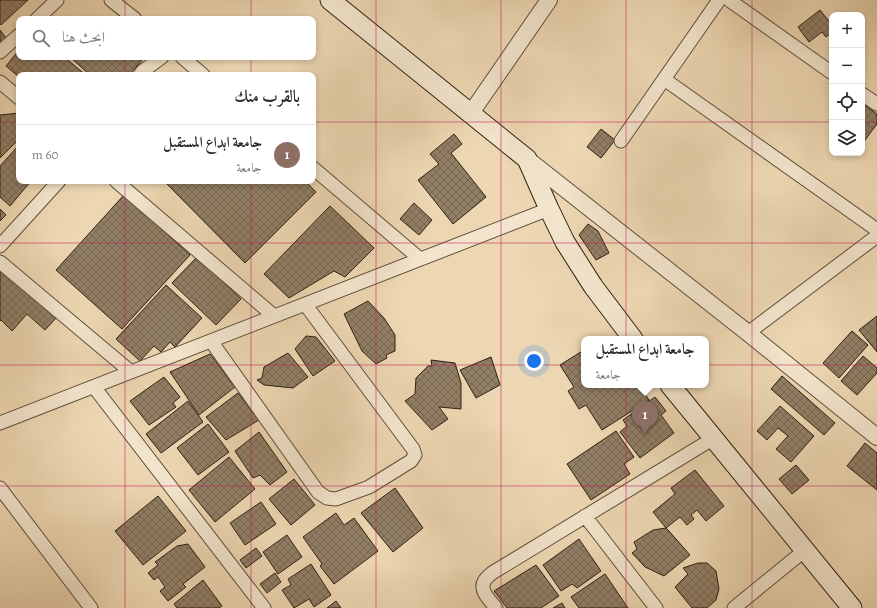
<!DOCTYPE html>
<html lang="ar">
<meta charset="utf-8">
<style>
body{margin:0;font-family:Alegreya,Amiri,serif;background:#f7f7f7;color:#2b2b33;direction:rtl}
.controls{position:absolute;right:12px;top:12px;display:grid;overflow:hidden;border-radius:8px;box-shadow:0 2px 6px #0003}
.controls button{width:36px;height:36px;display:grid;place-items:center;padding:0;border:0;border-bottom:1px solid #e1e1e2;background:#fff;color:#2b2b33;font:20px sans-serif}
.you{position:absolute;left:534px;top:361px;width:14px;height:14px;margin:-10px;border:3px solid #fff;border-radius:50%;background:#1a73e8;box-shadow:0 0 0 6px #1a73e833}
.badge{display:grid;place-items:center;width:26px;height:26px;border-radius:50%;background:#8f2418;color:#fff;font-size:13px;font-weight:700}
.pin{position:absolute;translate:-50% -33px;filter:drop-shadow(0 1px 2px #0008)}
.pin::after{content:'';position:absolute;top:21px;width:14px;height:12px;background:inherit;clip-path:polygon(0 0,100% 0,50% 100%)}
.popup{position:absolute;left:581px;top:336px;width:128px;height:52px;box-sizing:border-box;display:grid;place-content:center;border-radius:8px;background:#fff;filter:drop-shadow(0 1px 3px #0005);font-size:13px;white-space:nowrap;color:#7c7c81}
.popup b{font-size:15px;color:#2b2b33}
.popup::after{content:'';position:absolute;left:50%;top:100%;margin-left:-8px;border:8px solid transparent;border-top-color:#fff}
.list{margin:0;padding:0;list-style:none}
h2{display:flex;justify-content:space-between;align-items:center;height:52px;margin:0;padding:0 16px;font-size:17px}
h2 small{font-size:13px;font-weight:400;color:#7c7c81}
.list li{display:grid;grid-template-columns:26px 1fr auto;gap:12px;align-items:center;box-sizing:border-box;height:60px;padding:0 16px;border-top:1px solid #e1e1e2}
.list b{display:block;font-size:15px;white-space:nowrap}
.list p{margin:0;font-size:13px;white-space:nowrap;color:#7c7c81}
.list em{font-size:13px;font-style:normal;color:#7c7c81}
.icon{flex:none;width:22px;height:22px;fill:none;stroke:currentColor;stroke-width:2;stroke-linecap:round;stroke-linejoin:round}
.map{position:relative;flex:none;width:877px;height:608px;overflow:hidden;direction:ltr}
.search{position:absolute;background:#fff;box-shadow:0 2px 6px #0003;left:16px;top:16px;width:300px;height:44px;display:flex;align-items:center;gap:10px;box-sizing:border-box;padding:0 14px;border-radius:8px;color:#7c7c81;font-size:15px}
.panel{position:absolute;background:#fff;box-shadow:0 2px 6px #0003;left:16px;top:72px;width:300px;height:112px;border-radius:8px;direction:rtl}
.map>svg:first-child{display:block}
.building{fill:url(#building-cross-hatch);stroke:#2e2013}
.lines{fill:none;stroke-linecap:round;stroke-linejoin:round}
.minor-casing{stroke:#5e4e3b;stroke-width:15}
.tertiary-casing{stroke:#5e4e3b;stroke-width:18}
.secondary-casing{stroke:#2e2013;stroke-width:21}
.minor{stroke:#f3e5cd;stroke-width:13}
.tertiary{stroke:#f3e5cd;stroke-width:16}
.secondary{stroke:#f3e5cd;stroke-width:19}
.grid{fill:none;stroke:#c2185b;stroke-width:1;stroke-opacity:0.55}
</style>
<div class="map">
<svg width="877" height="608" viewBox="0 0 877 608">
<defs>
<pattern id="building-cross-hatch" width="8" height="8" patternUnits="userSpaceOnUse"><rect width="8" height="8" fill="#917f66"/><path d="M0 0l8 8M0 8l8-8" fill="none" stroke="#776853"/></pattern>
</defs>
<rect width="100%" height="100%" fill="#edd7b2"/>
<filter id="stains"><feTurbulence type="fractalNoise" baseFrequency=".005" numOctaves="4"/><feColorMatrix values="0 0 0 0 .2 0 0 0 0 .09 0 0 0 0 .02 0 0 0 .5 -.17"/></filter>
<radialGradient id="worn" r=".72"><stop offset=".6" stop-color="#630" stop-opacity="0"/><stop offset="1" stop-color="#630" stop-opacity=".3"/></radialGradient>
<path class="building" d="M0 0H28L1 25 0 23Z
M820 10 832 25V32L826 37 822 32 809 42 798 27Z
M0 30 7 39 0 43Z
M19 50V57H64L86 75H19V77L6 66Z
M70 57H142L144 58 129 75H90Z
M862 104H863L877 114V124L862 144Z
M19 113V139L0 158V115Z
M601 129 615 140 601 158 587 147Z
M454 134 462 144 451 153 486 197 453 224 418 180 439 164 430 154Z
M19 145V181H31L10 206 0 197V166Z
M164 181H305L316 192 245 263Z
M124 195 190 255 122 329 56 270Z
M414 203 432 220 419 235 400 219Z
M330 206 374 248 345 277 334 271 289 298 264 274Z
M0 209 6 215 0 221Z
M588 224 598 231 609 253 596 260 579 235Z
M197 257 241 299 216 325 172 283Z
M0 268 57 317 45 330 27 314 12 331 1 320 0 321Z
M166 285 202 318 175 347 170 342 161 352 154 346 140 361 116 339Z
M368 301 384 318 395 335V351L386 355 387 358 376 364 362 351 344 314Z
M877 316V352L859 330Z
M852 331 868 345 839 378 823 363Z
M306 336 316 337 335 361 313 376 295 349Z
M584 350V385H639L649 400 602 430 586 405 579 409 568 391 574 387 560 365Z
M288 353 308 377 293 388 264 385 257 380 262 378 264 367Z
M210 354 235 387 199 415 170 372Z
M863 356 877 368V373L857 395 841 381Z
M491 357 500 385 476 398 460 370Z
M431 360 455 363 461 383V409L439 407 448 419 432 430 405 401 415 394 416 378 428 366H432Z
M782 376 835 423 824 435 771 389Z
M164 377 180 397 173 403 176 407 149 425 130 401Z
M238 393 259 420 226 440 206 417Z
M655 397 666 411 661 415 674 433 640 458 620 432 627 426 623 420Z
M188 401 203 422 161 453 146 434Z
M780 406 814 436 791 462 776 449 788 436 778 428 767 440 757 431Z
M208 424 229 452 198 475 177 448Z
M616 431 634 457 624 464 630 474 591 500 567 464Z
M259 432 287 472 270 485 260 475 253 478 235 451Z
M865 443 877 453V490L847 466Z
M229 457 255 489 215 522 189 490Z
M796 465 809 480 792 494 779 479Z
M695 470 724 506 706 521 697 510 691 515 694 519 687 525 680 517 666 528 653 512 675 494 671 488Z
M294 479 315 505 291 525 269 499Z
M395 488 423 528 393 552 361 513Z
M158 496 186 531 143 565 115 531Z
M261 502 276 524 245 545 230 523Z
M336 513 344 525 354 518 378 551 334 584 320 566 322 564 303 537Z
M666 528 669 531 690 555 664 576 645 567 632 553 637 549 634 542 653 530Z
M287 535 302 557 278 574 263 552Z
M579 539 601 571 577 588 572 584 561 591 543 565Z
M188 544 205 567 183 584 186 587 168 601 160 591 165 587 158 577 154 580 148 573 158 565 155 562 177 546Z
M256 548 262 556 246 568 240 560Z
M698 563H707L716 571 719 589 716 600 707 608H692L675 587 688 574 683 568Z
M311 564 331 595 314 607 309 599 294 608 282 590 291 585 288 579Z
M536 565 559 596 541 608H507L494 591Z
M275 573 281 582 267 593 260 584Z
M605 574 628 608H579L571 597Z
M203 580 222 606 219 608H177L174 604Z
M336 601 341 608H327Z
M562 603 565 608H553Z"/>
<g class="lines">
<defs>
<path id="minor" d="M111 0 135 19
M729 0 832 73
M37 19 57 0
M0 52 19 35
M182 57 203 75
M140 75 143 71 162 57
M664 79 877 230
M0 82 19 98
M862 94 877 104
M621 141 719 0
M313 168 420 259
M116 181 274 316
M0 246 59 181
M0 262 131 372
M748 333 877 236
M211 341 318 492 327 498 336 499 369 487 411 461 415 455 413 449 305 304
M94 387 264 608
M0 423 549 209
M0 488 91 608
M585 516 656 608
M496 608C490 600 478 590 485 580 487 577 490 575 492 573L714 438
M734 608 805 550"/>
<path id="tertiary" d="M471 113 549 0
M527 159 748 333 877 437"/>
<path id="secondary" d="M330 0 527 159 549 209 565 242 593 286 633 339
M670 385 852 608"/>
</defs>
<use href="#minor" class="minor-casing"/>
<use href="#tertiary" class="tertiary-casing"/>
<use href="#secondary" class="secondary-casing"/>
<use href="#minor" class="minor"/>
<use href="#tertiary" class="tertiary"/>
<use href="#secondary" class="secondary"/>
</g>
<path class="grid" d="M125 0V19M251 0V19M376 0V608M501 0V608M626 0V608M752 0V608M125 57V75M251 57V75M0 122H19M313 122H832M862 122H877M125 181V608M251 181V608M0 243H877M0 365H877M0 486H877"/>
<rect width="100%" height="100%" filter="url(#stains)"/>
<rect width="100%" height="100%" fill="url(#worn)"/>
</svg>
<div class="controls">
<button>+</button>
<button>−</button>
<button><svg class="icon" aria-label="locate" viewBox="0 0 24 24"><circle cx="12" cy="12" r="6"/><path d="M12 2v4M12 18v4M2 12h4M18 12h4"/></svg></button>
<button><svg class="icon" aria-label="layers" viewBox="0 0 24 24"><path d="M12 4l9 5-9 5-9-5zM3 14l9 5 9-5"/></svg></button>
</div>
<div class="you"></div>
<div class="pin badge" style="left:645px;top:434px;background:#8d6e63">1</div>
<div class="popup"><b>جامعة ابداع المستقبل</b>جامعة</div>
<div class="search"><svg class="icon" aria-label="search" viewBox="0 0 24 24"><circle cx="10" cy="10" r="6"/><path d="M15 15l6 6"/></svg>ابحث هنا</div>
<section class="panel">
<h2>بالقرب منك<small></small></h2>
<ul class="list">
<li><span class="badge" style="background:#8d6e63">1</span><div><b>جامعة ابداع المستقبل</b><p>جامعة</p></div><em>60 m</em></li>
</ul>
</section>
</div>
